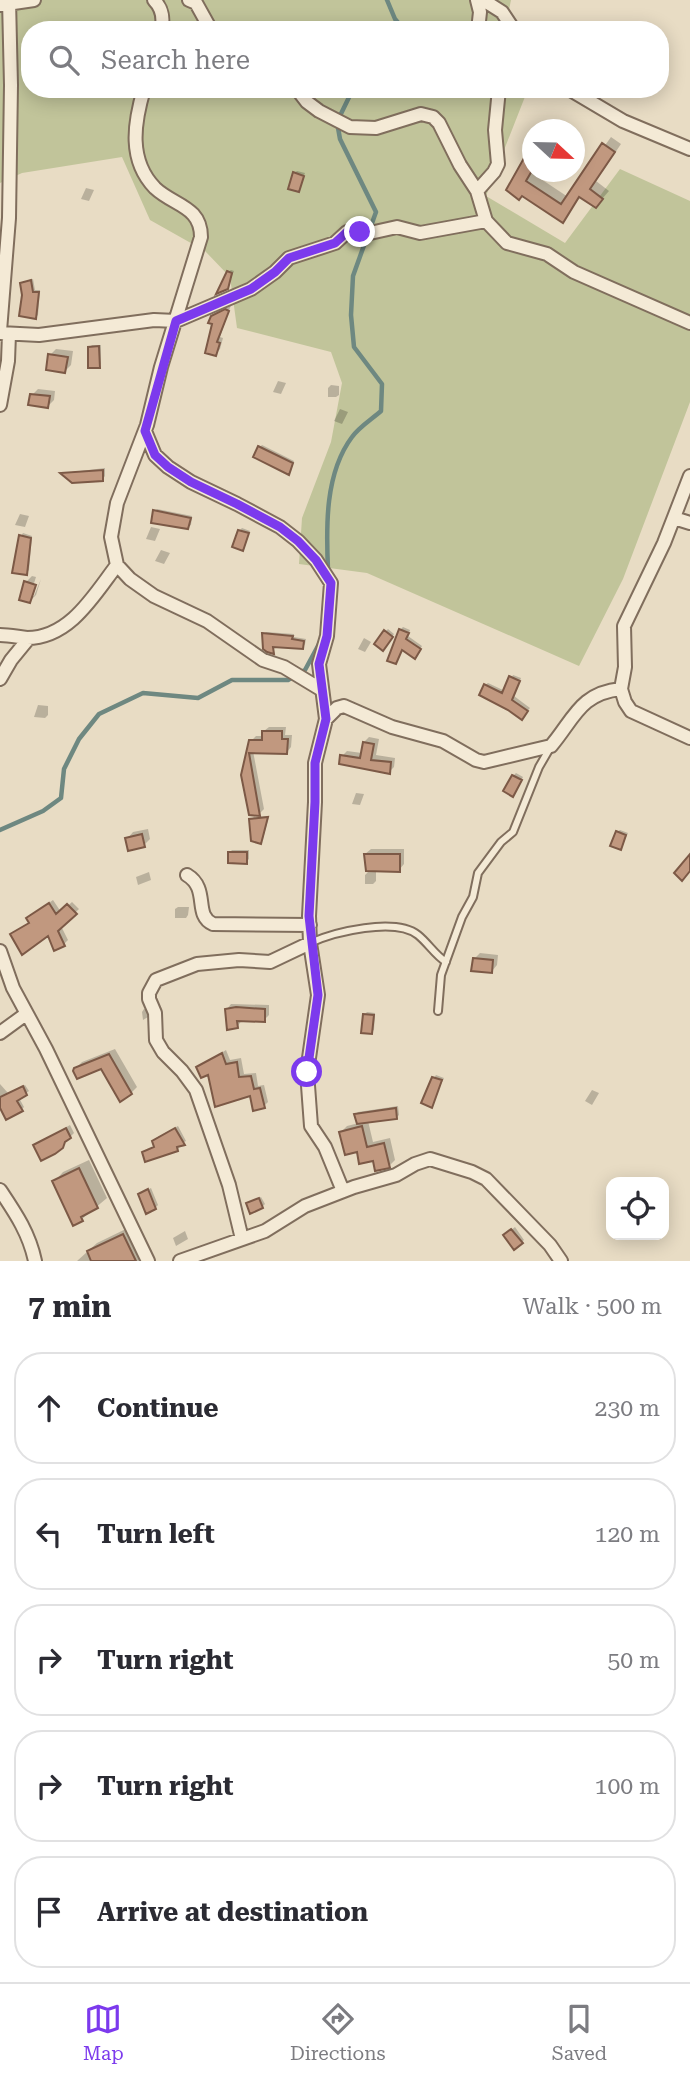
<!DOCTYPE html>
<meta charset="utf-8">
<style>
body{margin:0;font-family:"Roboto Serif",serif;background:#f2f2f3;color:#2b2b33}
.controls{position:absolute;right:21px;bottom:21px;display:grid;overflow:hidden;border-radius:14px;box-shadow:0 4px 18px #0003}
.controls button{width:63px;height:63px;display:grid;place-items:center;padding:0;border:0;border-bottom:2px solid #e1e1e2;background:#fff;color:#2b2b33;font:35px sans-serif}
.compass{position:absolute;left:522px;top:119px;width:63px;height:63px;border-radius:50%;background:#fff;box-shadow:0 4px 18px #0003;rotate:112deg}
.stop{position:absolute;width:21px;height:21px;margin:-16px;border:5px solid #7c3aed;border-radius:50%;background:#fff}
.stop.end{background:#7c3aed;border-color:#fff;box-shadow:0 2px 7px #0008}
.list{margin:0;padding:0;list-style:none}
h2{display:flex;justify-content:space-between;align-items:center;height:91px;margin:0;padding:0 28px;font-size:30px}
h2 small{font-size:23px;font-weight:400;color:#7c7c81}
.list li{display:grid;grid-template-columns:46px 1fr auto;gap:21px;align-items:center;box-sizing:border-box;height:112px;margin:0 14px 14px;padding:0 14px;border:2px solid #e1e1e2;border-radius:28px}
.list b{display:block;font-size:26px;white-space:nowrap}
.list em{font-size:23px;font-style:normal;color:#7c7c81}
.icon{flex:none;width:38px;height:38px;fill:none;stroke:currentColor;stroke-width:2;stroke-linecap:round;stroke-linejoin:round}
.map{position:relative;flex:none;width:690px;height:1261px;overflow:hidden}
.search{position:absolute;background:#fff;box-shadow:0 4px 18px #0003;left:21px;right:21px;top:21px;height:77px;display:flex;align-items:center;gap:18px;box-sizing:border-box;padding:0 24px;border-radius:28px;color:#7c7c81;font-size:26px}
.sheet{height:721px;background:#fff}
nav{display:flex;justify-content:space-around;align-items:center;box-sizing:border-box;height:98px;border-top:2px solid #e1e1e2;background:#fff;font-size:19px;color:#7c7c81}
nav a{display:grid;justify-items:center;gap:4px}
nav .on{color:#7c3aed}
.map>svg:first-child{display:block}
.green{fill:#c1c49a}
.shadow{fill:#0003}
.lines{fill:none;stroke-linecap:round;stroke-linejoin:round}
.stream{stroke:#6e8881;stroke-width:4.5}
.building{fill:#c1987f;stroke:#7c5946;stroke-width:2}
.service-casing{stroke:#806e5d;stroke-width:10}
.minor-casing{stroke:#806e5d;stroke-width:16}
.service{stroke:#f4ead6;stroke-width:6}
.minor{stroke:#f4ead6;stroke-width:12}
.route{stroke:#7c3aed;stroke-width:9}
</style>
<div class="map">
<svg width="690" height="1261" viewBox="0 0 690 1261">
<rect width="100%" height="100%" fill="#e8dcc4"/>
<path class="green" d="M0 0H511L505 30H30V89H528L486 196 565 243 620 169 690 201V402L623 579 579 666 367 573 299 564 302 518 331 442 342 383 331 352 237 328 230 277 205 251 150 220 122 157 22 173 0 183Z"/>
<path class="shadow" d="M186 26H195L194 29 198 30H183Z
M660 78 665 80 660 90 658 92 652 89H660Z
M549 122 557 127 556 130H542Z
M611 137 621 144 596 181 609 191 602 199 581 196 563 221 522 194 532 146V173L568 197Z
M297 171 305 173 298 190 294 173Z
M86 188 94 190 89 201 81 199Z
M231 270 234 271 227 288 228 272Z
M33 279 35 290H40L38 315 36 317 24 295 22 283Z
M231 305 220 337 223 338 220 349 216 354 212 317 218 311Z
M92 345H101V364L99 366 90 347Z
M56 349 73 351 71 365 65 371 50 355Z
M278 381 286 383 281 394 273 392Z
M331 385 339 386V395L336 397H328V388Z
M38 389 55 391 54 400 48 406 32 395Z
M340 409 348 412 342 424 334 421Z
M262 445 294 461 291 471 289 473 260 447Z
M105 468V476L103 479 63 473Z
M157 509 192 516 191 525 188 527 154 512Z
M20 514 29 516 25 527 15 525Z
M151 527 160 529 155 541 146 539Z
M242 528 250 531 242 549 239 531Z
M23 533 32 536 29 570 26 573 21 536Z
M161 550 170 553 164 564 155 561Z
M32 576 36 577 30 596H34L41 579 36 595 30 601 26 582Z
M403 627 410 630 408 636 422 646 417 654 403 648 396 662 400 630Z
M388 629 394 634 385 646 386 631Z
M266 632 294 634V637L306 639 305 644 303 647 275 645 273 652 264 634Z
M364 638 371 642 365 652 358 649Z
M513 675 521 678 514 696 530 708 524 715 485 685 488 683 505 691Z
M38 705 48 706V715L45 718 34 717Z
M269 727H286L285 735H292L291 747 287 752 253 751 264 809 259 814 243 775 251 741 256 736H264V731Z
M369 737 379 739 376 755 395 758 394 767 389 772 342 756 347 751 362 753 364 742Z
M516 773 523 777 515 792 513 776Z
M356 793 364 794 360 805 352 804Z
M269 816 263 839 260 842 251 819 254 817Z
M148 829 150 839 144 845 127 839 133 832Z
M620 830 628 833 621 848 617 832Z
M371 849H404V864L399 870H376V881L373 884H365V875L368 872 365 854Z
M232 850H249V859L246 862 229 853Z
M149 872 151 880 138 885 136 877Z
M53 900 61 912 72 902 79 909 61 926 68 940 64 944 55 948 48 934H12L31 922 32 915Z
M178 907H189L188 915 186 918H175V909Z
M480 953 498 955 497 965 492 971 474 959Z
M231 1004 269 1005V1015L264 1020H242L237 1027 227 1009Z
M144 1009H147L148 1017 143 1020 142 1012Z
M367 1012 375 1013 374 1030 371 1032 364 1015Z
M115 1049 137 1087 131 1093 101 1067 76 1068 82 1062Z
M226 1050 230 1060 241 1058 244 1074 256 1073 258 1086 264 1085 268 1102 264 1106 251 1094 198 1068Z
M436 1075 444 1078 431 1106 434 1078Z
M0 1084 8 1093 25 1085 29 1091 19 1098 24 1107 21 1110 0 1103Z
M592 1090 599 1093 592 1105 585 1101Z
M398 1106 399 1115 397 1117 368 1121 373 1142 390 1138 395 1160 389 1166 358 1150 341 1132 347 1126 359 1123 356 1114 358 1112Z
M70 1125 74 1133 61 1146 35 1145Z
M178 1126 186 1141 179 1145 178 1150 144 1152 155 1146 154 1141 156 1138Z
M89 1160 107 1198 82 1219 54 1182 63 1172Z
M151 1188 158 1205 155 1208 140 1194Z
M261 1197 265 1204 262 1207 248 1204Z
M132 1226 142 1261H77L97 1243Z
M515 1227 524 1240 514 1247 505 1235Z
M185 1231 188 1239 176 1246 173 1238Z"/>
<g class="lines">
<path class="stream" d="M387 0 395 19 404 30
M328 570C326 526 325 473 352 437 359 427 372 419 381 411L382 384 354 347 351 315 353 276 376 212 340 139 337 122 353 89
M0 830 43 811 61 798 64 769 79 739 99 714 143 693 198 698 232 680H288L305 670 319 644"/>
</g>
<path class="building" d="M533 142V169L526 181 561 204 602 143 615 152 590 189 603 199 596 208 579 197 563 223 522 196 519 200 506 190Z
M293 172 304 176 299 192 288 189Z
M227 271 232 273 228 289 216 294Z
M31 280 33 292H39L36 319 19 316 22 295 20 283Z
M225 309 229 311 217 342 220 343 216 356 205 353 212 324 208 323 211 316Z
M99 346 100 368H88V347Z
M48 354 68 357 65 373 46 370Z
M30 394 50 396 48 408 28 405Z
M258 446 293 463 289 475 253 457Z
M103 470V481L72 483 60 473Z
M153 510 191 518 188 529 151 523Z
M238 530 249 533 243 551 232 547Z
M19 535 31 538 27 575 12 573Z
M24 581 36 585 30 603 19 600Z
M399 629 409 633 406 639 421 649 415 659 402 650 396 664 387 661Z
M384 630 393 637 383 651 374 644Z
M262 633 293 636 292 639 304 641 303 649 273 647 274 654 267 652 263 649Z
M509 676 520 681 512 700 528 711 522 720 508 710 479 695 484 684 502 693Z
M262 731H282V739H288L287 754 249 753 260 816 249 815 241 775 249 740H262Z
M363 742 374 744 371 760 391 762 390 774 339 764 340 755 360 758Z
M512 775 522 780 513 797 503 791Z
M268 817 261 844 251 841 249 819Z
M616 831 626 835 621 850 610 846Z
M142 834 145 847 128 851 125 838Z
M228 852H247V864L228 863Z
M364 854H400V872L366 871Z
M690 854V871L682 881 674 873Z
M49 903 56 914 67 904 77 914 58 931 65 946 54 951 48 936 22 955 10 934 29 923 26 918Z
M473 958 493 960 492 973 471 971Z
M236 1007 265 1009V1022L237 1021 238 1028 227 1030 225 1009Z
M363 1014 374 1015 372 1034 361 1033Z
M222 1053 226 1064 237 1062 239 1077 251 1076 254 1089 260 1088 265 1108 253 1111 250 1096 215 1107 208 1075 201 1078 196 1067Z
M109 1054 132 1094 120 1102 101 1069 77 1079 73 1071 74 1068Z
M432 1077 442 1080 432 1108 421 1103Z
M23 1086 27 1095 17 1101 23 1111 6 1120 0 1108V1097Z
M396 1108 397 1119 357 1124 354 1114Z
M362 1126 367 1147 384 1143 390 1168 375 1171 373 1161 359 1164 357 1152 345 1155 339 1132Z
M66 1128 71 1138 65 1142 63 1148 55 1154 41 1161 33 1145Z
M175 1128 185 1145 177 1147 178 1151 145 1162 142 1152 154 1147 152 1141Z
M79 1168 98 1208 81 1217 83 1221 73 1226 52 1181Z
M148 1189 156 1209 146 1214 138 1194Z
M259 1198 263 1208 250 1214 246 1203Z
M511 1229 523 1243 514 1250 503 1235Z
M123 1234 136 1261H91L87 1251Z"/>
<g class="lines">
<defs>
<path id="service" d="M310 943C334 932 395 917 418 935 428 943 435 955 446 962
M438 1011 441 975 462 917 473 897 478 873 501 842 513 832 539 767 550 748"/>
<path id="minor" d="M154 0C162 8 164 19 161 30
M189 0 196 3 211 30
M477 0 480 12 478 30
M483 0 502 12 514 30
M0 5 34 0
M144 89C134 123 128 160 155 188 174 206 201 206 201 237L161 367 147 425 117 503 111 537 117 565 130 579 154 596 207 621 263 660 284 667 322 690
M297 89 307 102 319 111 350 127 376 128 421 114 433 117 439 123 460 165 477 191 486 221 507 243 547 254 574 272 690 323
M569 89 623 121 690 149
M477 191 494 172 498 164 495 130 499 89
M0 331 9 218 11 85 9 0
M0 333 39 335 154 320 176 321 251 289 275 272 289 258 335 243 347 232 370 233 397 227 420 233 486 221
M0 405 8 361 9 334
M145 431 155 455 168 467 191 482 237 504 280 527 298 541 316 560 331 583 327 636 319 664 326 719 315 763V802L309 916 310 943 318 995 307 1072 311 1126 325 1147 343 1191
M690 476 664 543 624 626 625 667 621 689 625 702 631 711 690 738
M674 518 690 523
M0 635C9 635 18 637 27 638 70 638 94 595 117 565
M0 679 11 660 29 638
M326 719 337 708 344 706 392 727 443 741 476 760 484 762 551 746C574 719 580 693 621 689
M187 875C210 889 193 915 213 924L310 925
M0 951 13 988 46 1049 148 1261
M0 1033 26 1014
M0 1190C16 1214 29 1233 35 1261
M242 1239 229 1185 196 1090 182 1071 163 1052 156 1040 155 1013 149 999V993L156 980 197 964 239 960 270 962 310 943
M180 1261 265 1231 305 1206 354 1187 396 1175 415 1164 430 1159 472 1172 486 1179 550 1245 561 1261"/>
</defs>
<use href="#service" class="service-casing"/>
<use href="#minor" class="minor-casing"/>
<use href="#service" class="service"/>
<use href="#minor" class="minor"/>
</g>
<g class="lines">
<path class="route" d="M307 1072 318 995 309 916 315 802V763L326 719 319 664 327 636 331 583 316 560 298 541 280 527 237 504 191 482 168 467 155 455 145 431 176 321 251 289 275 272 289 258 335 243 347 232H360"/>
</g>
</svg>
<div class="controls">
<button><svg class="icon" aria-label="locate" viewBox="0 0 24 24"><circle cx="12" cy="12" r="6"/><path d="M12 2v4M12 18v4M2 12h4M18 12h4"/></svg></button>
</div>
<svg class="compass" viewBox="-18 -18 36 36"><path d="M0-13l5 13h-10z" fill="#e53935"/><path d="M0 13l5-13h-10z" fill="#7c7c81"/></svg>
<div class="stop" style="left:307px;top:1072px"></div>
<div class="stop end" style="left:360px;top:232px"></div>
<div class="search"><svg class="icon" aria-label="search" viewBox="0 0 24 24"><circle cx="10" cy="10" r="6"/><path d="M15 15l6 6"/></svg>Search here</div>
</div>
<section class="sheet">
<h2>7 min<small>Walk · 500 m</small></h2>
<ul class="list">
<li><svg class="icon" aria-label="ahead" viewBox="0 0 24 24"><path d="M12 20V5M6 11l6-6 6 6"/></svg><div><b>Continue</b></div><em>230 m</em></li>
<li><svg class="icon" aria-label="left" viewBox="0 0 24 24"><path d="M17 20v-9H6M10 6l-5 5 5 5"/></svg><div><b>Turn left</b></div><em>120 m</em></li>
<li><svg class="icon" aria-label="right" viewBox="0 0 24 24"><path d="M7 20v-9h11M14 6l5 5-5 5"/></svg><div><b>Turn right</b></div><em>50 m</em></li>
<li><svg class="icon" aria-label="right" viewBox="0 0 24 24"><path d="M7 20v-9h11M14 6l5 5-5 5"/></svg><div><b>Turn right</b></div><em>100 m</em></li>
<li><svg class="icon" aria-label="arrive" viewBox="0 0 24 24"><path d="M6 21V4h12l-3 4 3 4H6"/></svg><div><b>Arrive at destination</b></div></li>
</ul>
</section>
<nav>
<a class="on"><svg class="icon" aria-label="map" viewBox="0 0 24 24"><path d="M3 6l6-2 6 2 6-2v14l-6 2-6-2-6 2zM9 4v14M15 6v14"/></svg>Map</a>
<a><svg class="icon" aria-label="directions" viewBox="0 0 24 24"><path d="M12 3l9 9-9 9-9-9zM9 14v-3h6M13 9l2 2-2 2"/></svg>Directions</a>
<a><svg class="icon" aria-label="saved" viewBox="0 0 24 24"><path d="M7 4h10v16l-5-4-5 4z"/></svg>Saved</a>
</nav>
